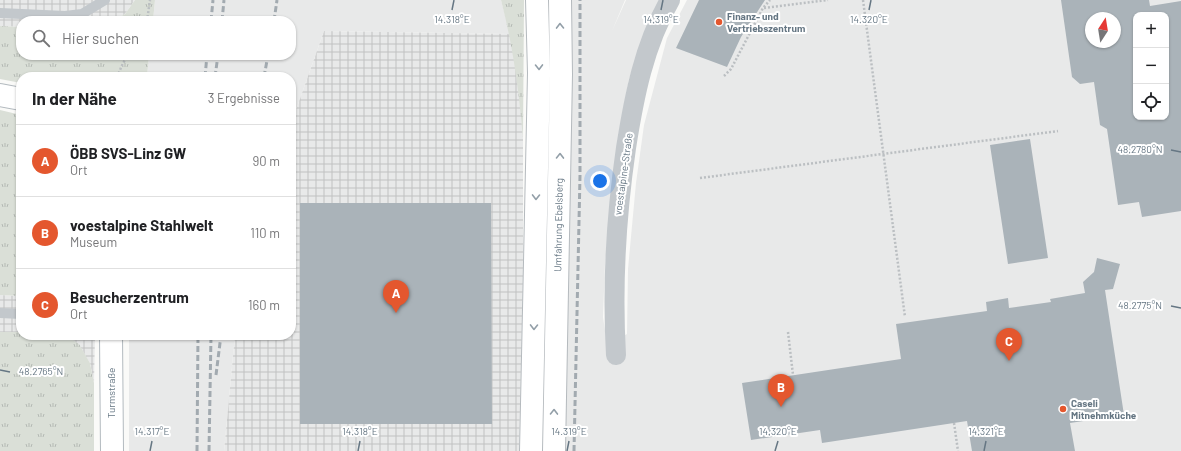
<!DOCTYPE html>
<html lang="de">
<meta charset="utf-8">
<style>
body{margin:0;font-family:Barlow,sans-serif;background:#f6f6f6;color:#202124}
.controls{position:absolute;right:12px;top:12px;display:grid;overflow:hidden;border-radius:8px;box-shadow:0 1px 3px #0004}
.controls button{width:36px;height:36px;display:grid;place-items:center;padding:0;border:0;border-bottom:1px solid #e0e0e0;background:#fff;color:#202124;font:20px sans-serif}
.compass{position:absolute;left:1085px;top:12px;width:36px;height:36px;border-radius:50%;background:#fff;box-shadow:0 1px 3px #0004;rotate:12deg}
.you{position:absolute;left:600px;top:181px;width:14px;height:14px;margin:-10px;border:3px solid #fff;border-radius:50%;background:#1a73e8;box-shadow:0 0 0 6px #1a73e833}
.badge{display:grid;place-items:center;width:26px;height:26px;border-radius:50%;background:#e4572e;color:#fff;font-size:13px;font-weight:700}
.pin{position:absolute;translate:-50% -33px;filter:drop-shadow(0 1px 2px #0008)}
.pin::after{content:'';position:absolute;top:21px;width:14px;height:12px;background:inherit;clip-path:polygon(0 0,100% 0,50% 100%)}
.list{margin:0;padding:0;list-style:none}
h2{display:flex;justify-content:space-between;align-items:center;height:52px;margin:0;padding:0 16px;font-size:17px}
h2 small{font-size:13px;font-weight:400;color:#757577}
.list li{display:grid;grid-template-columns:26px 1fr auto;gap:12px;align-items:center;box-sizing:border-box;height:72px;padding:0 16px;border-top:1px solid #e0e0e0}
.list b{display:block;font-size:15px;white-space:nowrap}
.list p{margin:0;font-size:13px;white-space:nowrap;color:#757577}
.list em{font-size:13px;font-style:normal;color:#757577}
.icon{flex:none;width:22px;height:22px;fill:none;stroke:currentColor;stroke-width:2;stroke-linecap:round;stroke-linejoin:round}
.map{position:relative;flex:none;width:1181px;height:451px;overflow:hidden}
.search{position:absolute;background:#fff;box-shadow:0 1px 3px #0004;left:16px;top:16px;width:280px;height:44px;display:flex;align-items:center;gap:10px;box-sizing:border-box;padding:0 14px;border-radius:16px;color:#757577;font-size:15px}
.panel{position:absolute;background:#fff;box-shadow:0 1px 3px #0004;left:16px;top:72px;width:280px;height:268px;border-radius:16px}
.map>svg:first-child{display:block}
.built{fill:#e8e9e9;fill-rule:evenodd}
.industrial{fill:url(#industrial-grid)}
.grass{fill:url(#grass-tufts)}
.building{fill:#aab3b9;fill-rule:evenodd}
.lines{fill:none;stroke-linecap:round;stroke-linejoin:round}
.secondary-casing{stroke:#b3babf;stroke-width:24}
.primary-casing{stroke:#b5babe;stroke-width:24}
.path{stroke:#bbbfc2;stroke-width:2.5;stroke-dasharray:2 2;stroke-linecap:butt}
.service{stroke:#c3c8cc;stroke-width:10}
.minor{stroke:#c3c8cc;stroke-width:20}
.secondary{stroke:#fff;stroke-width:22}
.primary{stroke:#fff;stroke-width:22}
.rail{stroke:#a2aab0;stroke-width:3;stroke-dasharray:6 3;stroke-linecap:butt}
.oneway{stroke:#939fa8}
.ticks{fill:none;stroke:#657683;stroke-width:1.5}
.poi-dot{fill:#e4572e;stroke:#fff;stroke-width:1.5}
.labels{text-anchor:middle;stroke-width:4;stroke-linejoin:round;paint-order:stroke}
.poi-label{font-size:10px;font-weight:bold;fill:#657683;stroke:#fff;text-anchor:start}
.street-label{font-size:10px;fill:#657683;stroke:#fff}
.ticks-label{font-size:10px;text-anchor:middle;fill:#657683;stroke:#fff;stroke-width:4;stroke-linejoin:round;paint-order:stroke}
</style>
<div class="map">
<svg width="1181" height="451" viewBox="0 0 1181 451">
<defs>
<pattern id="industrial-grid" width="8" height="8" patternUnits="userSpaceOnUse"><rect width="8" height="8" fill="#e8e9e9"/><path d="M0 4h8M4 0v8" fill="none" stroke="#c0c1c2"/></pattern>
<pattern id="grass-tufts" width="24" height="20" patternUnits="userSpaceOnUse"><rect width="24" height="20" fill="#dadfd7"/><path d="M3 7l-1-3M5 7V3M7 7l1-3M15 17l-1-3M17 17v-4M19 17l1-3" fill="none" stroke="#b4b9b4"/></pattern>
</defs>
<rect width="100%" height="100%" fill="#fafaf8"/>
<path class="built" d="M155 0H501L510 34 324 31 291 124V77H147L149 55H291V21H153Z
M570 0H625L612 31 626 0H659L640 45 629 79 618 137 605 264 603 317 607 345 627 334 628 269 636 183 644 125 667 38 687 0H1181V451H562ZM1136 15H1166V117H1136ZM1091 18H1115V42H1091Z
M129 335H235L224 451H129Z"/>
<path class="industrial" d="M0 0H135L125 14 113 21H21V27L0 26Z
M324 31 510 34 519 84 523 139V280L519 451H224L235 335H291V124Z
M0 295 21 296V332H0Z
M65 335H95L94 383 90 363 79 345Z"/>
<path class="grass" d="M135 0H155L153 21H113L125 14Z
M501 0H524L523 139C519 91 513 46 501 0Z
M0 26 21 27V55H149L147 77H21V83L0 79Z
M0 110 21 115V296L0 295Z
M0 332H21V335H65L79 344 90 363 94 383V451H0Z"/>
<path class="building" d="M699 0H765L741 37 727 67 676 48Z
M1061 0H1149L1150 6 1181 1V211L1142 217 1139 202 1118 205 1107 129 1100 125 1094 82 1080 84 1072 77ZM1136 15H1166V117H1136ZM1091 18H1115V42H1091Z
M1030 139 1048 258 1008 264 990 145Z
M300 203H491L492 424H300Z
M1097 258 1120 264 1113 289 1105 290 1124 415 1070 423 1075 451H972L967 421 822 443 820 430 751 440 742 383 901 359 896 324 987 311 986 302 1008 298 1009 308 1051 302 1050 299 1085 293 1083 282 1094 272Z"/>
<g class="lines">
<defs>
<path id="secondary" d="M0 95 21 99
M111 335 112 451"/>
<path id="primary" d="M531 451 539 73 537 0
M554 451 561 74 560 0"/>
</defs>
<use href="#secondary" class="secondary-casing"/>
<use href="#primary" class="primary-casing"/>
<path class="path" d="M863 0 905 317
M764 8 828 0
M147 21 150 0
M724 76 731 69 763 8 770 0
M117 77 123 63 129 55
M700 178 1058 131
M788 332 793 375
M954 423 958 451"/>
<path class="service" d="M0 13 65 16 82 14 105 0
M0 313 21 314"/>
<path class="minor" d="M616 355C612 286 616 217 626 148 634 97 644 45 670 0"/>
<use href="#secondary" class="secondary"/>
<use href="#primary" class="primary"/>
<path class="rail" d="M211 21 213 0
M222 21 224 0
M274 21 277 0
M205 77 207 55
M215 77 218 55
M264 77 268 55
M216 375 221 335
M197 451 198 335
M209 451 211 335
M574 451 580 176V0"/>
</g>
<defs><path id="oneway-chevron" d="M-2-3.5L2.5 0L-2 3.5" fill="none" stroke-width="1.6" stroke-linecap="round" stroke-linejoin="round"/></defs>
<g class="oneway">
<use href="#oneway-chevron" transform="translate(560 26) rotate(-91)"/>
<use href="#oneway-chevron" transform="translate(539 67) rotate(89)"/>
<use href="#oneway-chevron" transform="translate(560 156) rotate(-89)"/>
<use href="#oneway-chevron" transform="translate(536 197) rotate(91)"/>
<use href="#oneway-chevron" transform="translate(534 327) rotate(91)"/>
<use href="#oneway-chevron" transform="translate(554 412) rotate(-89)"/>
</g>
<path class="ticks" d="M452 10 454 0M661 10 663 0M869 10 871 0M1171 150 1181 152M1171 306 1181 308M0 370 10 372M150 451 152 441M358 451 360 441M567 451 569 441M775 451 778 441M984 451 986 441"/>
<g class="poi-dot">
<circle cx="719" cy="22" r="4"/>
<circle cx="1063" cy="409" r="4"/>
</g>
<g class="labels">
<g class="poi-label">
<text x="727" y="20">Finanz- und<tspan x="727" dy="12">Vertriebszentrum</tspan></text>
<text x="1071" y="407">Caseli<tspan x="1071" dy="12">Mitnehmküche</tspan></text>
</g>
<g class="street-label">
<text transform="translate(623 174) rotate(-82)" y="4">voestalpine-Straße</text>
<text transform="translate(558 225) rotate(-89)" y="4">Umfahrung Ebelsberg</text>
<text transform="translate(111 393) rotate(-90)" y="4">Turmstraße</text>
</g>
</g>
<g class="ticks-label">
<text x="452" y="23">14.318°E</text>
<text x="661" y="23">14.319°E</text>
<text x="869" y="23">14.320°E</text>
<text x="1140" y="153">48.2780°N</text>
<text x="1140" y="309">48.2775°N</text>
<text x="41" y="375">48.2765°N</text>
<text x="152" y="435">14.317°E</text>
<text x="360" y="435">14.318°E</text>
<text x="569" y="435">14.319°E</text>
<text x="778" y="435">14.320°E</text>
<text x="986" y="435">14.321°E</text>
</g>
</svg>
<div class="controls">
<button>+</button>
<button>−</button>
<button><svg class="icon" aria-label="locate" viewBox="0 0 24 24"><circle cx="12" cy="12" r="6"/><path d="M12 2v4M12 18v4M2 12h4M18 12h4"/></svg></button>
</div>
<svg class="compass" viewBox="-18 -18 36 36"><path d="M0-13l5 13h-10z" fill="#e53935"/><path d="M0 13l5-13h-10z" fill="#757577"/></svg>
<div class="you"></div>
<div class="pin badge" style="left:396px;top:313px">A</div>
<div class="pin badge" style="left:781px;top:407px">B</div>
<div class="pin badge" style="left:1009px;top:361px">C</div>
<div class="search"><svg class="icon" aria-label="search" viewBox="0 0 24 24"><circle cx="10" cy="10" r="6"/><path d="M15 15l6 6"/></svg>Hier suchen</div>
<section class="panel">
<h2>In der Nähe<small>3 Ergebnisse</small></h2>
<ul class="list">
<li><span class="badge">A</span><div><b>ÖBB SVS-Linz GW</b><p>Ort</p></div><em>90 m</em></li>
<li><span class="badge">B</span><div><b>voestalpine Stahlwelt</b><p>Museum</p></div><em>110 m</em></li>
<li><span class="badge">C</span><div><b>Besucherzentrum</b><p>Ort</p></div><em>160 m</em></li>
</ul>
</section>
</div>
